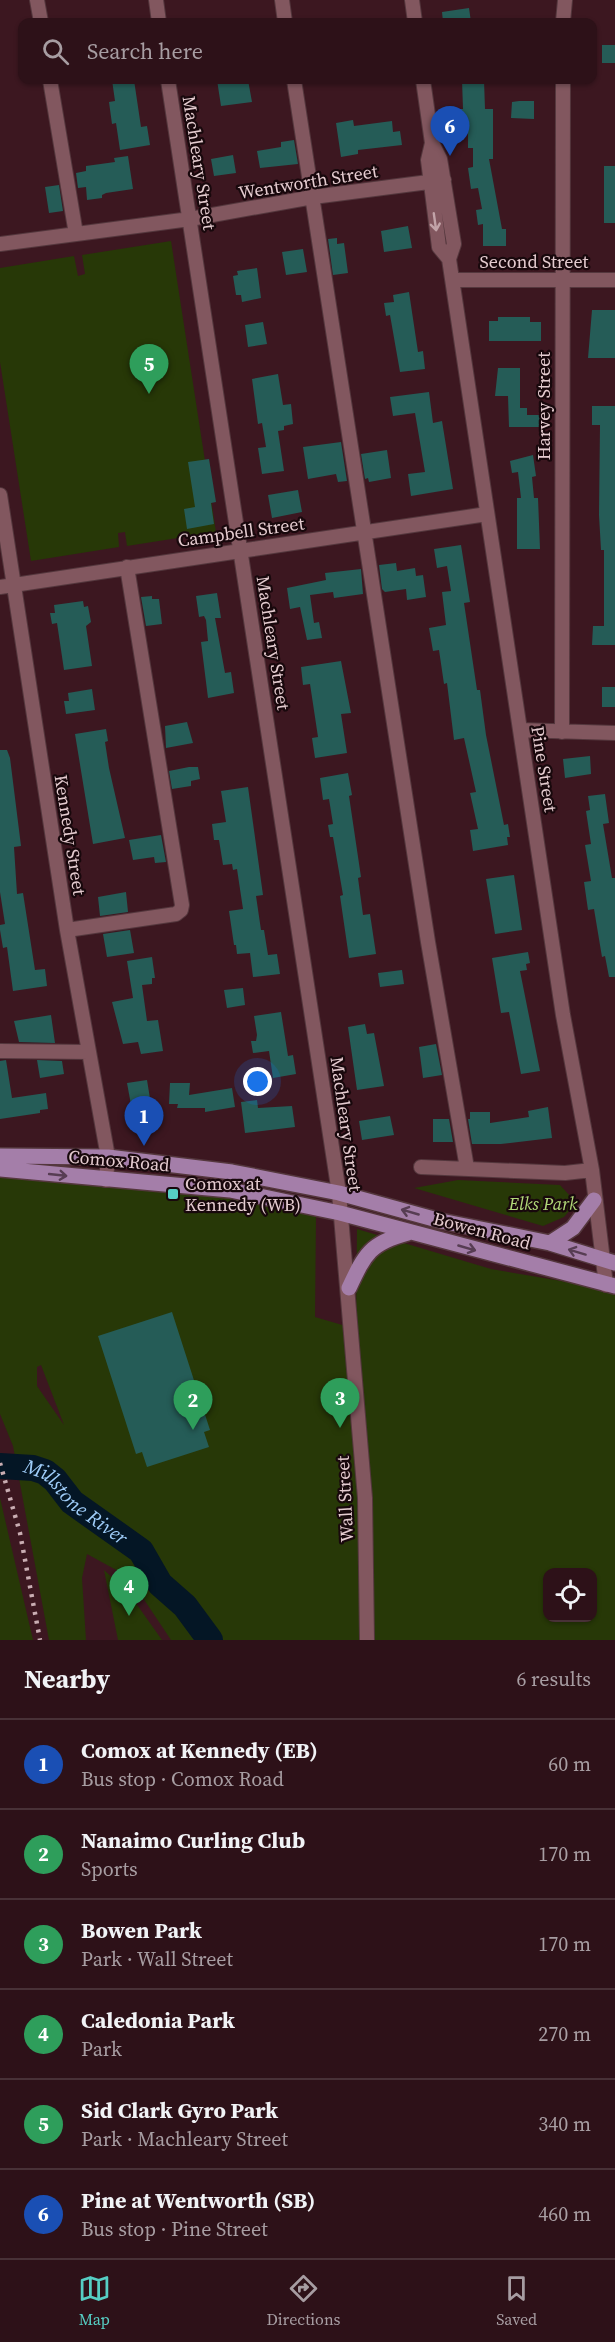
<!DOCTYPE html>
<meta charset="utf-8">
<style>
body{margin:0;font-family:"Source Serif 4",serif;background:#351a21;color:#f1f3f6}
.controls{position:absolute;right:18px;bottom:18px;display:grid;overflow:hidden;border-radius:12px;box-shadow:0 2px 4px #0004}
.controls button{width:54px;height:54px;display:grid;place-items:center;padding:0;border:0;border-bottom:2px solid #483137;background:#2d1118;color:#f1f3f6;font:30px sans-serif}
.you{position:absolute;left:258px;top:1082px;width:21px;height:21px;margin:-15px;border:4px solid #fff;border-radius:50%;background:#1a73e8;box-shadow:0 0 0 9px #1a73e833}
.badge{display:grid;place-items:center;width:39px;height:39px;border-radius:50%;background:#56cec4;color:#fff;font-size:20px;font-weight:700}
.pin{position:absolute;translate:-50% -50px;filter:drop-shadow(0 2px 3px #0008)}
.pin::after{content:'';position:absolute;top:32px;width:21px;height:18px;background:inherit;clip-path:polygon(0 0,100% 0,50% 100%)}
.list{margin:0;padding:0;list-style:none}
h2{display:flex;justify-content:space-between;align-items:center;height:78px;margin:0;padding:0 24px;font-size:26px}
h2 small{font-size:20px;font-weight:400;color:#a79da2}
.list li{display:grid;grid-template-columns:39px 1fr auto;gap:18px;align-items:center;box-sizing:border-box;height:90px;padding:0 24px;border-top:2px solid #483137}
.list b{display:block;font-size:22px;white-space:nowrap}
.list p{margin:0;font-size:20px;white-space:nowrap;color:#a79da2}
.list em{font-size:20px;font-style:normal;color:#a79da2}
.icon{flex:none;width:33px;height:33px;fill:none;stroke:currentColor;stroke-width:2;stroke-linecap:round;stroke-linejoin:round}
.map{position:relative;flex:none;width:615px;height:1640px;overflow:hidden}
.search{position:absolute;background:#2d1118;box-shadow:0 2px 4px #0004;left:18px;right:18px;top:18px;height:66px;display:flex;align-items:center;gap:15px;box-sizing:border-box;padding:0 21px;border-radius:12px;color:#a79da2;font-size:22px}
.sheet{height:618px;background:#2d1118}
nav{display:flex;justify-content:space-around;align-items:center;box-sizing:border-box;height:84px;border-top:2px solid #483137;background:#2d1118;font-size:16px;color:#a79da2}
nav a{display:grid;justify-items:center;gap:3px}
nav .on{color:#56cec4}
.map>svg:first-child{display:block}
.green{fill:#273807;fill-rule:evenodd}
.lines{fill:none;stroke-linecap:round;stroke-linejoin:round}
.river{stroke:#041625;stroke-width:26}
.building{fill:#255c57}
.minor-casing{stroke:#54373d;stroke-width:16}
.major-casing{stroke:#54373d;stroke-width:18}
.minor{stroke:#82575f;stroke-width:14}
.major{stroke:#a47ea9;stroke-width:15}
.rail{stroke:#c9adb2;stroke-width:4.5;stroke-dasharray:3 6;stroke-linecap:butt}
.oneway{stroke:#c2a3a8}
.oneway2{stroke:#573d53}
.poi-dot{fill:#56cec4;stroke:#18080c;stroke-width:2}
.labels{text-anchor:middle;stroke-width:4.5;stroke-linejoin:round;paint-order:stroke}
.street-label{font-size:18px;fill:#e5ccd0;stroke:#18080c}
.poi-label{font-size:18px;fill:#e5ccd0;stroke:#18080c;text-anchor:start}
.park-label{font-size:18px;font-style:italic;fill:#b1d979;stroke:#18080c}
.water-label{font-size:20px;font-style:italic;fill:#9fcdf9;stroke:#18080c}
</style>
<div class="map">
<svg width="615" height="1640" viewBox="0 0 615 1640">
<rect width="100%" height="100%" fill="#3c1720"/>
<path class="green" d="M171 241 216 532 127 546 125 532 118 533 119 547 31 561 0 362V268L74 256 78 276 85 274 82 255Z
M0 1175 198 1182 316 1217 315 1317 356 1329 357 1229 491 1269 615 1290V1640H171L129 1577 87 1554 82 1578 86 1640H49L13 1446 0 1414ZM41 1365 64 1425 37 1386V1367ZM548 1572H592V1618H548Z
M458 1180 560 1185 571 1197V1209L564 1217 543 1226 414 1188Z
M0 1498 33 1640H0Z
M104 1570 128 1592 162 1640H118Z"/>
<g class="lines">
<path class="river" id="s1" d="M0 1466 33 1468 45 1472 55 1480 72 1502 141 1551 160 1584 185 1606 210 1640"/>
</g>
<path class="building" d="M469 8 471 22H443L442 12Z
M602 45H615V63H602Z
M112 80H134L141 127 147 126 150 145 120 150 116 123 112 124 109 102 115 101Z
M217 80H248L252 102 221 106Z
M462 80H484L485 109H493V159H489L502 229H506V246H483V224L478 225 476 210 482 209 478 188 471 189 468 168 473 167V148H468V123H457V109H463Z
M519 101H534V119L511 118 512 102Z
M353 120 354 126 392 121 393 132 400 131 402 145 358 150V154L341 157 336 123Z
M294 140 298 164 260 168 257 151 281 147V142Z
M233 155 236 173 214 176 211 159Z
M128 156 133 189 106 193 102 195V198L87 200 86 187 78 188 76 173 86 171V166L115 162 114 158Z
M604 166H615V223H604Z
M59 185 63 211 49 213 45 187Z
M408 226 412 248 384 252 381 231Z
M337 238V244L344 243 348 273 333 275 328 239Z
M303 249 307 272 286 275 282 252Z
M257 268 261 298 242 302 241 295H236L233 276 238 275 237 271Z
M409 292 418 352 423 351 425 369 400 372 390 315 386 316 384 303 394 302 393 295Z
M592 310H615V358H588Z
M498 317H530V322H541V341H489V321H498Z
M263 322 267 344 248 347 245 325Z
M498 368H520V408H527V415H540V427H509L508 396H495Z
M278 374 283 405 291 404 293 424 284 426V430L278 431 284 471 262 474 258 448 266 447 262 423 258 424 252 379Z
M429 392 433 423 442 421 453 489 411 496 408 474 425 472 415 413 393 416 390 397Z
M592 406H615V645H592L593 626H604V550H601L599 515 600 425H592Z
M341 442 347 481 338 482 336 474 308 479 303 447Z
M387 450 391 478 369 482 368 478 365 479 361 454Z
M533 455 536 476 532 477 534 498H538L540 549H517V498H521L518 472 512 473 510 461Z
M209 459 216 502 211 503 214 524 187 529 184 509 195 507 188 462Z
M298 490 302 512 272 518 268 495Z
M461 545 470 602 464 603 477 690H480L486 735 504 825 508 824 510 837H507L508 845 473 851 470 830 478 829 470 793 476 792 464 738 454 740 447 683 444 684 439 650 433 651 429 628 446 625 442 592 451 591 447 566 437 568 434 549Z
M396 563 397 571 415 568 416 576 423 575 426 597 407 600 406 589 385 592 382 589 379 565Z
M361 569 363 594 334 598 333 592 310 595 314 623 319 622 322 638 307 640 300 607 290 609 287 588 326 580 325 573Z
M217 593 221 618H215L225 673 231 672 234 693 208 698 201 642 208 641 206 620 204 616 199 617 196 596Z
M152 596V599H159L162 624 146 626 141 597Z
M83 601 84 607 88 606 91 622 86 626 92 666 64 670 57 623 52 624 50 613H55L54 605Z
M341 661 351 713 341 714 347 753 315 758 312 738 318 737 310 684 303 685 301 667Z
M602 687H615V707H602Z
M92 689 95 710 66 714 64 701H69L68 693Z
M187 722 193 743 166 748 165 726Z
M106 729 108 741 105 742 109 768 125 838 93 844 75 734Z
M0 750H7L10 758 21 846 14 847 17 894 23 893 35 970 45 969 47 986 13 991 7 947 3 948 0 930V925L5 924 0 892Z
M590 756 591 774 565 778 563 759Z
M189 767H198L200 779 191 781V786L172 789 169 771Z
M348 773 352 795 349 796 361 877 358 878 363 915 370 914 376 954 349 958 340 896 343 895 333 837H330L328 825 333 824 329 799 323 800 320 778Z
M248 787 263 895 256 896 261 930H264L268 955 277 954 280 974 253 977 250 953 237 954 236 945H234L229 911 243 909 237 869 233 870 232 864 223 865 219 840H214L212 824 226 822 221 791Z
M605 794 609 823 603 824 612 878H615V977H609L605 956 602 957 594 909 588 910 584 882 591 881 585 845 591 844 586 811 590 810 588 796Z
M161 835 166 862 155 863 154 857 133 860 129 840Z
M514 875 522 930 495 934 486 879Z
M126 892 128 912 100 916 98 897Z
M130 930 134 953 107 957 103 934Z
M528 952 530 963 526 964 527 970 520 971 540 1071 521 1074 509 1012 501 1013 492 958Z
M152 957 155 978H152V984L142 985 147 1021 158 1020 163 1051 141 1054 138 1042 123 1044 112 1002 133 998 127 961Z
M402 970 404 984 380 987 378 973Z
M243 988 245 1005 227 1008 224 990Z
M281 1012 288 1056 293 1055 296 1074 273 1078 269 1051 253 1053 251 1041H256L257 1035 254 1016Z
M51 1015 55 1043 19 1042 14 1021Z
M365 1024 367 1034 374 1033 384 1086 357 1090 348 1027Z
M436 1044 442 1075 423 1078 419 1047Z
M6 1060 12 1098 46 1093 48 1109 40 1110V1113L0 1119V1061Z
M37 1060 62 1061 64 1074 40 1078Z
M147 1080 153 1117 134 1121 127 1083Z
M170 1083H190L189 1095 232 1088 235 1107 205 1112V1108H177L178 1104H169Z
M257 1100 258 1108 292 1106 295 1127 245 1133 241 1102Z
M548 1107 552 1138 501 1144H472L468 1119H470V1112H490V1123L529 1117 528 1111Z
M390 1116 394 1135 362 1140 359 1121Z
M433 1119H449L453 1142H433Z
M172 1312 210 1430 204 1432 209 1447 147 1467 142 1452 136 1454 98 1336Z"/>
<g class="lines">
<defs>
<path id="minor" d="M37 0 41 22
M156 0 159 22
M282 0 285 22
M412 0 415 22
M563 22 565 0
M50 80 76 234
M168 80 339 1193 365 1498 367 1640
M294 80 428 942 467 1168
M423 80 432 143 440 159 454 244 449 259 563 1015 592 1170 606 1285
M432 143 428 160 439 247 449 259
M0 244 190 219 313 197 444 180
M453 280H615
M0 495 67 930 108 1157 106 1180
M0 587 487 514
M520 730 615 733
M562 732 563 80
M67 930 176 914 181 910 182 905 127 567
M0 1051 89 1052
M421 1167 565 1173 592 1170"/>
<path id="major" d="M0 1156 108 1157 232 1172 339 1193 441 1221 550 1243 615 1263
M0 1169 230 1190 340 1213 615 1286
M550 1243 573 1228 594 1200
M349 1288C365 1254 370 1243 408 1233"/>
</defs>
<use href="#minor" class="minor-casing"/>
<use href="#major" class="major-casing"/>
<use href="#minor" class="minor"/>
<use href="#major" class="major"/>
<path class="rail" d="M0 1463 20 1533 40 1640"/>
</g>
<defs><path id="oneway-shaft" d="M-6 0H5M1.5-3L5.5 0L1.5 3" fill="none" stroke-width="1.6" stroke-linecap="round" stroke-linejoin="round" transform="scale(1.5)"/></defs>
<use class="oneway" href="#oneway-shaft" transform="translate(435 222) rotate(82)"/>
<g class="oneway2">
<use href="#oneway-shaft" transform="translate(58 1175) rotate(6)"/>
<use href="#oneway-shaft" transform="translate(410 1212) rotate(-164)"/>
<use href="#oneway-shaft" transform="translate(467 1248) rotate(16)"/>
<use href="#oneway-shaft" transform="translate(577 1252) rotate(-163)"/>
</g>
<rect class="poi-dot" x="167" y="1188" width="12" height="12" rx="3"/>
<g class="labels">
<g class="street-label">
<text transform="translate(199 163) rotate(81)" y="6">Machleary Street</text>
<text transform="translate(308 182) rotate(-9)" y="6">Wentworth Street</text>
<text x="534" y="268">Second Street</text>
<text transform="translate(544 406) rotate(-90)" y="6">Harvey Street</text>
<text transform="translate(241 532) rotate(-8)" y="6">Campbell Street</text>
<text transform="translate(273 643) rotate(81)" y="6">Machleary Street</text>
<text transform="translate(544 769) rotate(81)" y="6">Pine Street</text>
<text transform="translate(70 835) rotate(81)" y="6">Kennedy Street</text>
<text transform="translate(346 1124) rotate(82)" y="6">Machleary Street</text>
<text transform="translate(119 1161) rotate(5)" y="6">Comox Road</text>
<text transform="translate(482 1231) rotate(15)" y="6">Bowen Road</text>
<text transform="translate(345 1499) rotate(-93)" y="6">Wall Street</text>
</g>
<g class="poi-label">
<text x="185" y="1190">Comox at<tspan x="185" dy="21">Kennedy (WB)</tspan></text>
</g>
<g class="park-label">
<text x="543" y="1210">Elks Park</text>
</g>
<g class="water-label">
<text dy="7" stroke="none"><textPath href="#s1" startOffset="88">Millstone River</textPath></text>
</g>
</g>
</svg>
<div class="controls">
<button><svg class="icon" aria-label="locate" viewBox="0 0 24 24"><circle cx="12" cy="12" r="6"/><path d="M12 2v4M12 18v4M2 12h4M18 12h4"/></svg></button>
</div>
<div class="you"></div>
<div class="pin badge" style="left:144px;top:1146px;background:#1a4fb4">1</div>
<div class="pin badge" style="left:193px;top:1430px;background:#2e9e5b">2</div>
<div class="pin badge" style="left:340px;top:1428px;background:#2e9e5b">3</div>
<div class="pin badge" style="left:129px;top:1616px;background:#2e9e5b">4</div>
<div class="pin badge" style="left:149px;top:394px;background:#2e9e5b">5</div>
<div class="pin badge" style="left:450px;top:156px;background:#1a4fb4">6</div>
<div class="search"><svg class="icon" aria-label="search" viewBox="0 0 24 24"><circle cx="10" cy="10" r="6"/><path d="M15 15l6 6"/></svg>Search here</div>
</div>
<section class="sheet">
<h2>Nearby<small>6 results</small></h2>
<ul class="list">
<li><span class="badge" style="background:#1a4fb4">1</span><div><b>Comox at Kennedy (EB)</b><p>Bus stop · Comox Road</p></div><em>60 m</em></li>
<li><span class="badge" style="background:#2e9e5b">2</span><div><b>Nanaimo Curling Club</b><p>Sports</p></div><em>170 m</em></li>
<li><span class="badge" style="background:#2e9e5b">3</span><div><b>Bowen Park</b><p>Park · Wall Street</p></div><em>170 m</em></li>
<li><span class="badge" style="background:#2e9e5b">4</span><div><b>Caledonia Park</b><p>Park</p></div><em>270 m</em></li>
<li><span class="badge" style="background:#2e9e5b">5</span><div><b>Sid Clark Gyro Park</b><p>Park · Machleary Street</p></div><em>340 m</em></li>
<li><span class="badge" style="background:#1a4fb4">6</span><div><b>Pine at Wentworth (SB)</b><p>Bus stop · Pine Street</p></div><em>460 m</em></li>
</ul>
</section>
<nav>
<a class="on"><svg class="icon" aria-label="map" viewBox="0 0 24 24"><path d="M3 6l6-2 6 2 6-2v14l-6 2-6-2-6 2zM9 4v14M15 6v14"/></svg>Map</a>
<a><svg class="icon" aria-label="directions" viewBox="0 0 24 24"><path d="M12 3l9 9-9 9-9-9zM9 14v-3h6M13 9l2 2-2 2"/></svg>Directions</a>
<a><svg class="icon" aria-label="saved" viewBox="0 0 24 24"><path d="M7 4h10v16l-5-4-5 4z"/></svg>Saved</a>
</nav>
